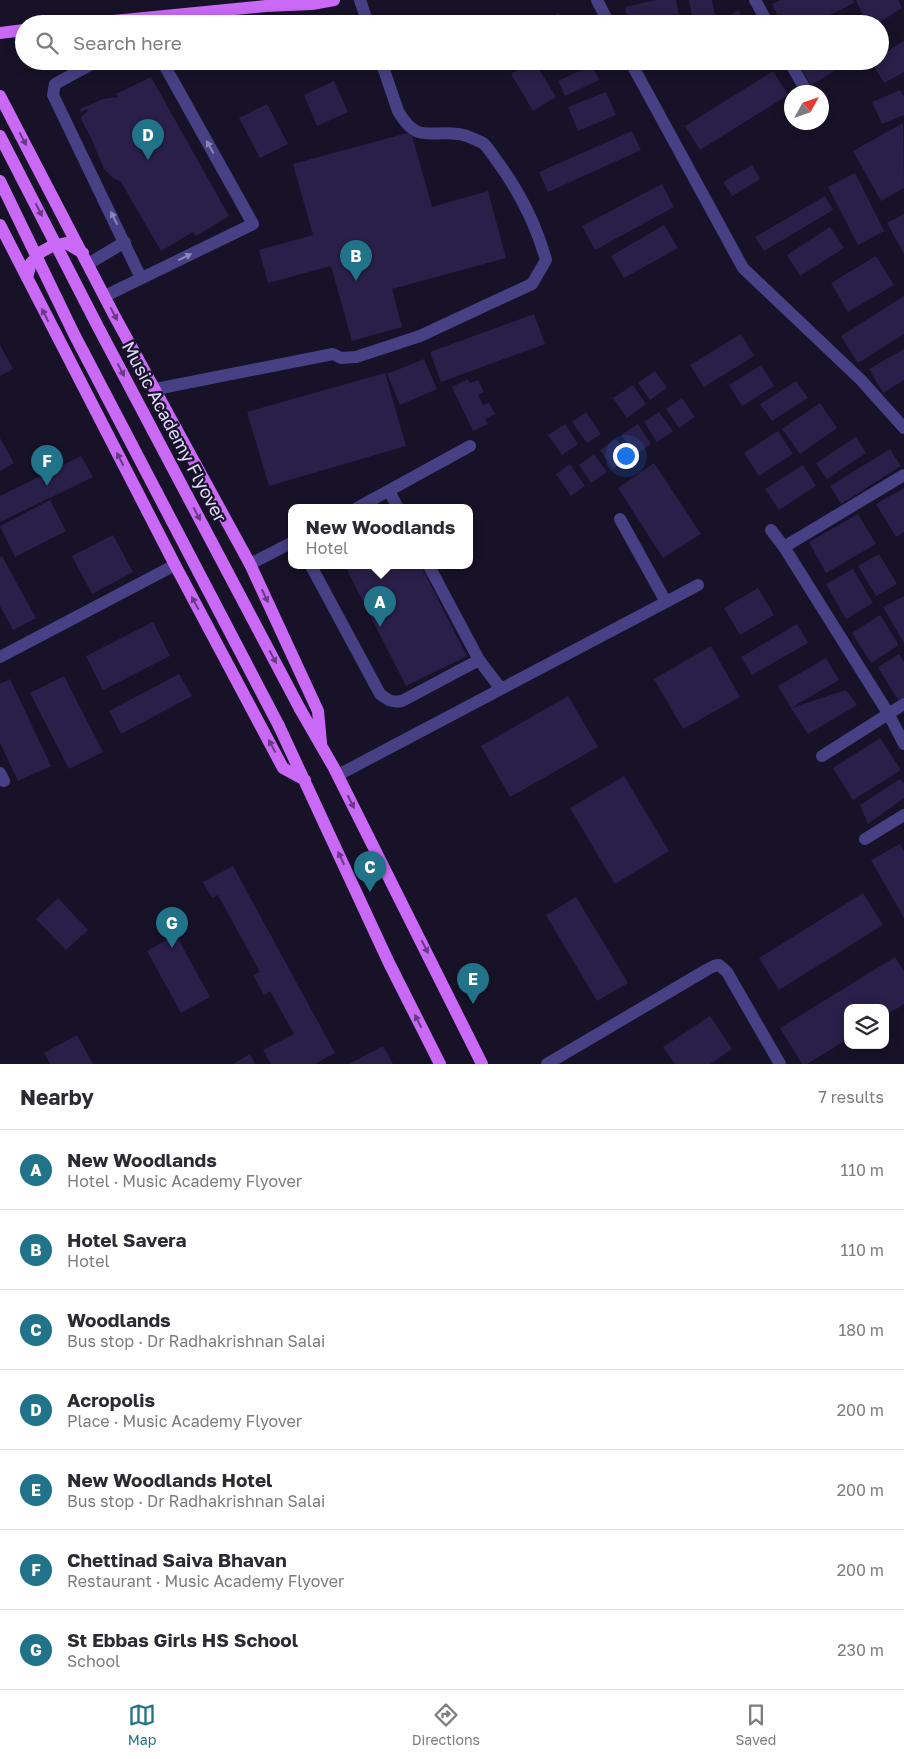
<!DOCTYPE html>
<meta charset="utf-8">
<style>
body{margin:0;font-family:"Golos Text",sans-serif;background:#f2f2f3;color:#2b2b33}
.controls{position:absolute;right:15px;bottom:15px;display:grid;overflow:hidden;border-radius:10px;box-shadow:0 2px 12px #0003}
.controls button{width:45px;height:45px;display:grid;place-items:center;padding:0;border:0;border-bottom:1px solid #e1e1e2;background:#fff;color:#2b2b33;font:25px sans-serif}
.compass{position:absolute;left:784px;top:85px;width:45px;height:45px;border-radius:50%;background:#fff;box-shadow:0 2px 12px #0003;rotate:50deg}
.you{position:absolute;left:625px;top:455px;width:18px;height:18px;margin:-12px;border:4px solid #fff;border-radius:50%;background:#1a73e8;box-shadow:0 0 0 8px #1a73e833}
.badge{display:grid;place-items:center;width:32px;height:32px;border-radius:50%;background:#207388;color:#fff;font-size:16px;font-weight:700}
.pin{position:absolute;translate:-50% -41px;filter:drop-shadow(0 1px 2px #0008)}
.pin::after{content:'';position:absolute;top:26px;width:18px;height:15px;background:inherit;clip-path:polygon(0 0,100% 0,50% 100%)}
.popup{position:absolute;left:288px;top:504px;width:185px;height:65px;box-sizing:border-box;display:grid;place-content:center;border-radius:10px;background:#fff;filter:drop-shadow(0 1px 4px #0005);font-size:16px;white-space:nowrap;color:#7c7c81}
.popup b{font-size:19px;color:#2b2b33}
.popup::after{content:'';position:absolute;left:50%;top:100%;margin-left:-10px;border:10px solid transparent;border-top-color:#fff}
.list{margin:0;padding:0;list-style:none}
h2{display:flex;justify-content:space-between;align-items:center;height:65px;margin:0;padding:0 20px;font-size:21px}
h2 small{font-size:16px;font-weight:400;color:#7c7c81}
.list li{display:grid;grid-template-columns:32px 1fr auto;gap:15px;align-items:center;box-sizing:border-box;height:80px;padding:0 20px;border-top:1px solid #e1e1e2}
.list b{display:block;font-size:19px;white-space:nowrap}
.list p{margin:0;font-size:16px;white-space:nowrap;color:#7c7c81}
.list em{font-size:16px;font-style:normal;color:#7c7c81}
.icon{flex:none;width:28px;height:28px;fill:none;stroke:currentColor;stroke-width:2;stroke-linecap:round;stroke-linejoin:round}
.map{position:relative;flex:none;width:904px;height:1064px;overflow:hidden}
.search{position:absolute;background:#fff;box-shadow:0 2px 12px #0003;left:15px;right:15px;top:15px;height:55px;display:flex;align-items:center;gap:12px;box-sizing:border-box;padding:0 18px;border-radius:28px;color:#7c7c81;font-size:19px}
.sheet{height:625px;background:#fff}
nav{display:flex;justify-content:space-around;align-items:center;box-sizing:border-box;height:70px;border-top:1px solid #e1e1e2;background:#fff;font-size:14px;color:#7c7c81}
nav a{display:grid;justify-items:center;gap:2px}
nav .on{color:#207388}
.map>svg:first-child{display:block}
.building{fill:#2a1f48}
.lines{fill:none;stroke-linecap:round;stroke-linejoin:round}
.minor{stroke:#474084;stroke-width:12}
.major{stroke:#ca69f6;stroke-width:12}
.major-bridge{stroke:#ca69f6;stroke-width:12}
.oneway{fill:#683985}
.oneway2{fill:#8c86ba}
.labels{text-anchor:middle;stroke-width:4.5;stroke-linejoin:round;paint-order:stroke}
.street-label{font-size:18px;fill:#e1dbfd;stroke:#171228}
</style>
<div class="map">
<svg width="904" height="1064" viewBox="0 0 904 1064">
<rect width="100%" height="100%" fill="#171228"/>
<path class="building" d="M656 0H676L680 21 668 24H629L625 7Z
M689 0H712L715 18 693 21Z
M781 0H853L854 3 812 24H782L772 4Z
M856 0H898L902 8 877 24H867Z
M738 10 747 24H717Z
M558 13 566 24H544Z
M904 41V72L884 83 871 61H880V55Z
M532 61H534L556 97 533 111 511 74Z
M797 61H840L843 66 811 85Z
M592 65 599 80 565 96 558 81Z
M773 71 788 95 700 150 685 126Z
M151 77 229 216 196 236 193 232 161 251 121 182 113 178 104 169 91 138 81 119 82 116 88 111 87 109 81 112 80 109 103 99 118 97 116 94Z
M334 81 348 112 317 126 304 95Z
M900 90 904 97V115L882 124 872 102Z
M606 92 616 115 578 131 568 107Z
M267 104 288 144 260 158 239 118Z
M903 123 904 188 881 201 853 151Z
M632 131 641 150 548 192 539 172Z
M411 132 432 207 488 191 506 258 392 289 402 327 352 341 331 266 268 283 259 250 313 235 293 164Z
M752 165 760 179 732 196 723 182Z
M855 173 884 231 858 245 828 187Z
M662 184 674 207 595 250 582 226Z
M825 196 833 210 764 251 755 237Z
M904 214V254L887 223Z
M664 225 678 248 624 278 611 256Z
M830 227 844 248 800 276 787 255Z
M876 256 894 285 848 312 831 283Z
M904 296V334L858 363 841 336Z
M534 314 545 344 441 382 430 352Z
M741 334 754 356 704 387 690 365Z
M0 345 13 369 0 376Z
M904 349V380L883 393 869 369Z
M424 359 437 389 400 405 387 374Z
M761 365 774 386 742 406 729 385Z
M655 371 667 388 650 400 638 383Z
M385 373 406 446 269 486 247 412Z
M468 379 470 383 478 380 484 392 478 395 483 405 489 403 495 414 485 419 488 424 473 431 452 387Z
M796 381 808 398 772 421 760 404Z
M633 385 646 404 627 418 613 398Z
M682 398 695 417 679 428 666 409Z
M820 403 837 428 800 454 782 429Z
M586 412 601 434 587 443 572 422Z
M659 412 673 431 657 442 644 422Z
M565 424 578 444 562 455 548 435Z
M638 424 651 444 635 455 621 435Z
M778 431 793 454 759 476 744 453Z
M856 437 866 453 827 479 816 463Z
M0 438 14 463 0 471Z
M616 439 629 457 613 469 600 450Z
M890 449 901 466 841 504 830 486Z
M594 454 607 472 591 483 579 465Z
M81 456 93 477 0 522V496Z
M654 463 701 534 663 558 618 488Z
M570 464 585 486 571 496 556 474Z
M803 465 816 486 779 510 765 489Z
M904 488V532L896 537 876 504Z
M50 500 66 531 15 557 0 526Z
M858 514 876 544 826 573 809 542Z
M113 535 133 572 92 594 72 556Z
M879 554 897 584 876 596 858 566Z
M2 556 36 618 13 630 0 606V557Z
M345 566H421L467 656 406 686Z
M853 569 873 603 846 619 826 584Z
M758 588 774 615 740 635 724 608Z
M904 596V643L883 607Z
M880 615 899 645 871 663 852 633Z
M153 622 170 656 103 690 86 656Z
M797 624 808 643 752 675 741 657Z
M711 646 740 697 683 729 654 679Z
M899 654 904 662V697L898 700 878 667Z
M826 658 839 680 791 708 846 690 857 705 808 734 791 708 778 686Z
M179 674 192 696 121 734 109 711Z
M64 676 103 752 69 769 30 693Z
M10 679 51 766 18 781 0 743V684Z
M568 696 598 747 510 797 481 746Z
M880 738 901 770 853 800 833 768Z
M624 776 669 851 615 884 570 808Z
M900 779 904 783V798L868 824 860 805Z
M900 844 904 851V918L871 860Z
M233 866 335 1053 315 1064H271L263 1050 294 1034 270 991 264 995 253 975 260 972 218 895 212 898 203 882Z
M863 893 883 925 779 990 759 958Z
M576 897 628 983 597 1001 546 915Z
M58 898 88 930 66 950 36 919Z
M176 935 210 997 181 1013 147 951Z
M895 957 904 971V1004L885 1016V1008H848V1039L807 1064H802L780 1028Z
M710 1016 732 1049 710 1064H675L663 1047Z
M77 1035 93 1064H50L44 1053Z
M383 1046 393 1064H349Z
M250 1054 255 1064H233Z"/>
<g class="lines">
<path class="minor" d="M360 0 368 24
M597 0 609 24
M755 0 768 24
M97 61 55 84 53 95 141 278
M630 61 743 268 861 380 904 428
M789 61 807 92
M88 264 125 242
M105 296 253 224 162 61
M156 389 333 354 341 358 356 357 420 336 532 284 546 260C536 224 519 191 497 161 493 156 488 147 483 143 476 140 465 134 458 134 429 130 417 144 398 111L381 61
M389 491 398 508
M357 508 470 446
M620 519 666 602 698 585
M771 530 784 547 888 713 904 744
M784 547 904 475
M250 564 291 543
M311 566 380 694C388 700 392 703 402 701L479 660 429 566
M0 657 175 565
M479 660 501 689
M822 756 904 704
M0 773 4 781
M338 775 666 602
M865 839 904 815
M547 1064 708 969 714 966 719 965 727 972 780 1064"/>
<path class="major" d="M83 24 266 6 312 4 334 0
M0 33 24 30
M0 96 114 315 250 564 318 711 321 743
M0 225 175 565 283 768 305 780
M27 278 31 263 41 252 52 246 66 243 83 253
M300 709 334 768 482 1064
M279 726 389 963 440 1064"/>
<path class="major-bridge" d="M0 136 97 325 300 709
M0 181 74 334 279 726"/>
</g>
<defs><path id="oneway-solid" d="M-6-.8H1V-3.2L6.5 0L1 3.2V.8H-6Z" transform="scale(1.25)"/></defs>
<g class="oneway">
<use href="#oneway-solid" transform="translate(23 139) rotate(62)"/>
<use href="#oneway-solid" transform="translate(39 210) rotate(63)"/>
<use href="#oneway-solid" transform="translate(114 314) rotate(62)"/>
<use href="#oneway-solid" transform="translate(45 315) rotate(-117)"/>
<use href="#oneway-solid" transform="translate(121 370) rotate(62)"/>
<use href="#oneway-solid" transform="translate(120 459) rotate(-117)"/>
<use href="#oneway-solid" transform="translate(197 514) rotate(62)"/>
<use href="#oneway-solid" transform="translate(265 596) rotate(65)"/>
<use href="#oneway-solid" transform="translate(195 603) rotate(-118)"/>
<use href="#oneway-solid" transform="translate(273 657) rotate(62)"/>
<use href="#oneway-solid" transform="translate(272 746) rotate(-118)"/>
<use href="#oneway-solid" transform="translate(351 802) rotate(63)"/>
<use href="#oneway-solid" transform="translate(341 858) rotate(-115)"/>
<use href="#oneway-solid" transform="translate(425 947) rotate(63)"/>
<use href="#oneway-solid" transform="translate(418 1021) rotate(-117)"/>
</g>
<g class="oneway2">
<use href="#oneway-solid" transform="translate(210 147) rotate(-119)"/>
<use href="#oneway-solid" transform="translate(114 218) rotate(-116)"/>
<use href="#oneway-solid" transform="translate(185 257) rotate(-26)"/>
</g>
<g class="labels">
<g class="street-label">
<text transform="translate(174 432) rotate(62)" y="6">Music Academy Flyover</text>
</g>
</g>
</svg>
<div class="controls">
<button><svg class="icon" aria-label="layers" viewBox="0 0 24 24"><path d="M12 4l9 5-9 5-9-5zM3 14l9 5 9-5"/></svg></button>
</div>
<svg class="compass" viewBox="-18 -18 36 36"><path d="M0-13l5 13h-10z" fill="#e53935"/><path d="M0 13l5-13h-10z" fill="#7c7c81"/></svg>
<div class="you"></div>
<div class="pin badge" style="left:380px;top:627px">A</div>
<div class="popup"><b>New Woodlands</b>Hotel</div>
<div class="pin badge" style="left:356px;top:281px">B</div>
<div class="pin badge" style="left:370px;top:892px">C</div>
<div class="pin badge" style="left:148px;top:160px">D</div>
<div class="pin badge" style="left:473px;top:1004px">E</div>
<div class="pin badge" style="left:47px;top:486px">F</div>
<div class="pin badge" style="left:172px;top:948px">G</div>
<div class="search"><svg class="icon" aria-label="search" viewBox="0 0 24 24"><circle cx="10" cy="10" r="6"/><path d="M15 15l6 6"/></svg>Search here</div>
</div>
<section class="sheet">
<h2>Nearby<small>7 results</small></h2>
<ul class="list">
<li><span class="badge">A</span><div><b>New Woodlands</b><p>Hotel · Music Academy Flyover</p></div><em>110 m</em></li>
<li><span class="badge">B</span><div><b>Hotel Savera</b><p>Hotel</p></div><em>110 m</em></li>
<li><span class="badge">C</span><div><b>Woodlands</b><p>Bus stop · Dr Radhakrishnan Salai</p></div><em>180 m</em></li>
<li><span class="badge">D</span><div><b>Acropolis</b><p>Place · Music Academy Flyover</p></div><em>200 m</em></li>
<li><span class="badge">E</span><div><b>New Woodlands Hotel</b><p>Bus stop · Dr Radhakrishnan Salai</p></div><em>200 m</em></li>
<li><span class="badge">F</span><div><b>Chettinad Saiva Bhavan</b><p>Restaurant · Music Academy Flyover</p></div><em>200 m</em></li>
<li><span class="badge">G</span><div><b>St Ebbas Girls HS School</b><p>School</p></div><em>230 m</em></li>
</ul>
</section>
<nav>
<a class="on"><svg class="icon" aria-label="map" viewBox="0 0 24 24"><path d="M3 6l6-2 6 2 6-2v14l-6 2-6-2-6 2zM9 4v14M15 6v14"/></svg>Map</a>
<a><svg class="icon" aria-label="directions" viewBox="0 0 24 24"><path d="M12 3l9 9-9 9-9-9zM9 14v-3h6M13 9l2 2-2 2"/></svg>Directions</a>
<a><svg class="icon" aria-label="saved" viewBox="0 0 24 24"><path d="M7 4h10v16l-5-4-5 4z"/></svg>Saved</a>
</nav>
